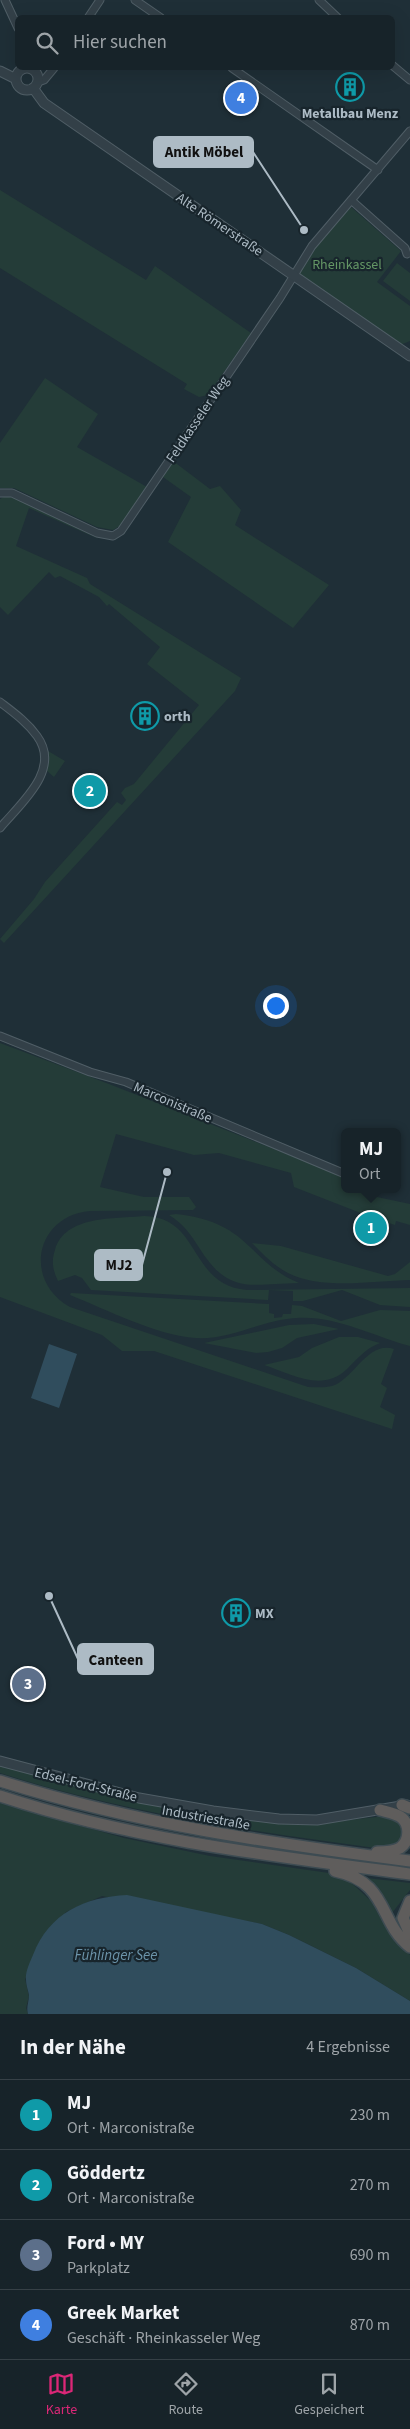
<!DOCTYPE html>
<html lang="de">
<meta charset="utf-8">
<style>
body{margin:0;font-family:"Source Sans 3",sans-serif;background:#242f35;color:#f1f3f6}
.you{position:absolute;left:275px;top:1005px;width:18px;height:18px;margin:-12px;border:4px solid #fff;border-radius:50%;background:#1a73e8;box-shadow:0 0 0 8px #1a73e833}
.badge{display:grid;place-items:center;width:32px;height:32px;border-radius:50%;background:#db2777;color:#fff;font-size:16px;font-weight:700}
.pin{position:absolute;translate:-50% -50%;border:2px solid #fff;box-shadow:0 1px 5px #0006}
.popup{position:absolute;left:341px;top:1128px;width:60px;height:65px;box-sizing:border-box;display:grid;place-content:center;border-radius:8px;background:#172329;filter:drop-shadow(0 1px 4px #0005);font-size:16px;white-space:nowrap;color:#9ea4a8}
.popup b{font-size:19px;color:#f1f3f6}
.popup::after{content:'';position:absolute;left:50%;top:100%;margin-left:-10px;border:10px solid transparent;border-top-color:#172329}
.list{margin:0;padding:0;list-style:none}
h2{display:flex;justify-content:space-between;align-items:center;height:65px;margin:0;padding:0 20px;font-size:21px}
h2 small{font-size:16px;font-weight:400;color:#9ea4a8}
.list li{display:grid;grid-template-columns:32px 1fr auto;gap:15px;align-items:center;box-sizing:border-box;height:70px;padding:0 20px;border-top:1px solid #364046}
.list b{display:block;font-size:19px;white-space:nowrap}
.list p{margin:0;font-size:16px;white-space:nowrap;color:#9ea4a8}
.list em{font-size:16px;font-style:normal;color:#9ea4a8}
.icon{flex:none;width:28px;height:28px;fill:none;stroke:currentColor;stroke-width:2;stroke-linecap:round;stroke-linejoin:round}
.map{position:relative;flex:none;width:410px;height:2014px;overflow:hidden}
.search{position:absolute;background:#172329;box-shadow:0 5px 20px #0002;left:15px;right:15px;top:15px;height:55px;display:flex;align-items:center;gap:12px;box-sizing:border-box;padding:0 18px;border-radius:8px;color:#9ea4a8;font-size:19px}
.sheet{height:345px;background:#172329}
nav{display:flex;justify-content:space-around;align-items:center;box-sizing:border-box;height:70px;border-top:1px solid #364046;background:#172329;font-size:14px;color:#9ea4a8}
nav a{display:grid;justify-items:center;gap:2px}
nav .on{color:#db2777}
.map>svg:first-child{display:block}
.green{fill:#243c38}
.water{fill:#304d5d}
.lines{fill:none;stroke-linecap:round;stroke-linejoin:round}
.minor-casing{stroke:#505e66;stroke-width:9}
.tertiary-casing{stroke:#505e66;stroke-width:11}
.trunk-casing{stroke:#3d4b52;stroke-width:14}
.minor{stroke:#334048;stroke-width:7}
.tertiary{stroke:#334048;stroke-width:9}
.trunk{stroke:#5f5d5c;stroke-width:11}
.labels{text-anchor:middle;stroke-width:4.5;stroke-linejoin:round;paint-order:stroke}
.poi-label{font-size:14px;font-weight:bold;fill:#adbbc5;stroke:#18252c;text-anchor:start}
.street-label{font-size:14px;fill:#adbbc5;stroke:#18252c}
.park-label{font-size:14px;fill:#649665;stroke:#18252c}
.water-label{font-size:15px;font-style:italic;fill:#6c94aa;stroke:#18252c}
.leader{fill:none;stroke:#adbbc5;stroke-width:2}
.callout-dot{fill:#adbbc5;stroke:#18252c;stroke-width:2}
.callout{fill:#adbbc5;stroke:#adbbc5;stroke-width:2}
.callout-label{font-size:15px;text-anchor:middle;font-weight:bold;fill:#111}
</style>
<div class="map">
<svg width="410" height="2014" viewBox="0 0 410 2014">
<rect width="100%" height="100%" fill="#1f2f37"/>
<path class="green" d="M0 190 146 280 155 266 251 333 208 395 199 397 184 389 187 384 0 268Z
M351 207 401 251 377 282 410 306V341L400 345 299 275 300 271 320 242Z
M397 263 410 273V301L383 281Z
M45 378 98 414 77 447 147 487 120 526 113 530 97 527 14 488H0V443Z
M173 461 210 489 220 486 241 510 235 525 329 585 293 628 168 542 191 497 163 477Z
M5 496 14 498 103 541 29 508 16 546 87 578 90 584 241 678 235 691 4 943 0 939 34 899 45 882 117 802 122 805 126 800 121 793 125 788 134 784 199 705 147 664 160 647 109 604 107 606 99 597 60 576 55 578 49 572 8 615 0 607V499Z
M48 751 65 761 54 777 47 771Z
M0 1043 109 1084 345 1177V1189H359L377 1197 410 1204V1225L396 1221 395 1225 376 1219 294 1187 291 1173 219 1153 194 1155 116 1134 100 1187 144 1197H189L196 1207 193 1210 90 1211C35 1216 23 1281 70 1307L308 1387C316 1387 324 1388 332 1386 354 1379 368 1340 394 1349L381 1384 387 1388 380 1407 395 1415 392 1429 154 1351H122L102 1335 0 1297Z
M176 1214C193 1216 209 1219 225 1228 253 1243 264 1269 299 1283 250 1284 229 1295 200 1249 191 1235 184 1224 169 1215Z
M144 1216C202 1217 188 1285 247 1290L410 1288V1307L380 1305 342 1290 303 1301H293V1291L269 1290 268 1300 91 1290 82 1278 75 1275 58 1281C53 1271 51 1261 55 1250 65 1215 115 1219 144 1216Z
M252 1243 281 1246 388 1276 395 1274 410 1262V1280C373 1281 321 1290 288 1273 274 1266 263 1254 252 1243Z
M71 1293 269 1304V1313L274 1314V1318L282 1317 283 1314H291L292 1305 302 1306 341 1321 380 1310 410 1311V1346C373 1336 335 1315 296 1318 262 1320 230 1340 196 1338 155 1335 108 1310 70 1295Z
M314 1324 339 1329 297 1338 282 1348 268 1352 256 1353 204 1343 289 1325Z
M339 1337H358L380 1343C366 1348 357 1359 347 1369 322 1393 292 1374 264 1365L299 1357 312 1348Z
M0 1765 134 1801 220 1816 302 1825 386 1816 397 1818 405 1833 396 1846 375 1848C248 1831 122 1812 0 1773Z
M0 1803 124 1838 210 1856 343 1875 371 1901 389 1933 410 1955V2001L356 1968 289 1935 262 1924 102 1896 66 1912 25 1979 29 1996 26 2008 28 2014H0Z
M367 1878 410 1883V1890L392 1913 381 1893Z"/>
<path class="water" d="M49 1344 77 1354 59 1408 31 1398Z
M127 1895 262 1924 289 1935 356 1968 410 2001V2014H28C26 2007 29 2002 29 1995 28 1990 26 1985 26 1980 25 1972 30 1962 33 1955 49 1913 85 1897 127 1895Z"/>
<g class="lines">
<defs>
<path id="minor" d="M5 0 18 28
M135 0 161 18
M319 0 338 18
M88 18 100 0
M392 65 410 80
M27 68H28
M232 68 378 170
M38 82 44 80 54 68
M351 200 405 248 407 254
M0 493H12L97 533 113 536 121 531 280 298 312 246 410 131
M0 702C13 712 27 722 37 736 62 770 20 804 0 828
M0 1036 90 1072 126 1082 345 1174"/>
<path id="tertiary" d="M16 79a11 11 0 1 1 22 0a11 11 0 1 1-22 0Z
M0 71 16 79
M33 88 44 103 410 356
M0 1761 139 1798 213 1811 279 1819 317 1820 407 1805"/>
<path id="trunk" d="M0 1781C137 1824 268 1843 410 1861
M0 1796C133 1840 272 1856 410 1874
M402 1805 410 1808
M377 1852C385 1852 393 1852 400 1848 410 1841 410 1825 402 1818 396 1813 387 1812 380 1810
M335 1871C389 1882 378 1922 410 1947
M410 1901 403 1918 410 1934"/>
</defs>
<use href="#minor" class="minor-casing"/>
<use href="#tertiary" class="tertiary-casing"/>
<use href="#trunk" class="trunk-casing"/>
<use href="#minor" class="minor"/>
<use href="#tertiary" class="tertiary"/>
<use href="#trunk" class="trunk"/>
</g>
<defs>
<symbol id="building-ring" viewBox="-11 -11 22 22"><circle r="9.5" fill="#18252c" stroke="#0f9aa8" stroke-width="1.5"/><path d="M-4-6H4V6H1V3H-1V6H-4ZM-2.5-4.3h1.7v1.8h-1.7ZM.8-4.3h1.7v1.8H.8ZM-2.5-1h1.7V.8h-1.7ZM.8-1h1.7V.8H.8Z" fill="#0f9aa8"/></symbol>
</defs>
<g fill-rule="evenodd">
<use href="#building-ring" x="334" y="71" width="32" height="32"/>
<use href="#building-ring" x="129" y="700" width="32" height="32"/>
<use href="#building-ring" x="220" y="1597" width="32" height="32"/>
</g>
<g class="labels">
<g class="poi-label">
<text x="350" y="118" text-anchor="middle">Metallbau Menz</text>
<text x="164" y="721">orth</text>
<text x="255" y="1618">MX</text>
</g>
<g class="street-label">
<text transform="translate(220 224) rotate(34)" y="5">Alte Römerstraße</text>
<text transform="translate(197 419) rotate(-56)" y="5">Feldkasseler Weg</text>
<text transform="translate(173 1102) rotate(23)" y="5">Marconistraße</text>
<text transform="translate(86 1784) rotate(14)" y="5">Edsel-Ford-Straße</text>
<text transform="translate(206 1817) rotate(10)" y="5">Industriestraße</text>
</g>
<g class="park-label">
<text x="347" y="269">Rheinkassel</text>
</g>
<g class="water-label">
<text x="116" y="1960">Fühlinger See</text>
</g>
</g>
<path class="leader" d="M304 230L253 152M167 1172L142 1265M49 1596L78 1659"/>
<g class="callout-dot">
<circle cx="304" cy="230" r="5"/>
<circle cx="167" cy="1172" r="5"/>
<circle cx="49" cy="1596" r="5"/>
</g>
<g class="callout">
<rect x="154" y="137" width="99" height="30" rx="5"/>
<rect x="95" y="1250" width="47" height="30" rx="5"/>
<rect x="78" y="1644" width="75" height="30" rx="5"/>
</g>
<g class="callout-label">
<text x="204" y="157">Antik Möbel</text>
<text x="119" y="1270">MJ2</text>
<text x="116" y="1665">Canteen</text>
</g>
</svg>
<div class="you"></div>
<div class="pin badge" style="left:371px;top:1228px;background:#0f9aa8">1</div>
<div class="popup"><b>MJ</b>Ort</div>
<div class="pin badge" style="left:90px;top:791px;background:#0f9aa8">2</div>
<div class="pin badge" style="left:28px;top:1684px;background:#5c6f8a">3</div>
<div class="pin badge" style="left:241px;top:98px;background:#3f7fe0">4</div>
<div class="search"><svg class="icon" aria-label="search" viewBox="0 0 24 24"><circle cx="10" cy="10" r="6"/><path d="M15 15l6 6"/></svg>Hier suchen</div>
</div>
<section class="sheet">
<h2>In der Nähe<small>4 Ergebnisse</small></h2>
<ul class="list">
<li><span class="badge" style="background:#0f9aa8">1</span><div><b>MJ</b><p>Ort · Marconistraße</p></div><em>230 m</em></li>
<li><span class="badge" style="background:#0f9aa8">2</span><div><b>Göddertz</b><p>Ort · Marconistraße</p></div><em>270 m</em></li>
<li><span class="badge" style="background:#5c6f8a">3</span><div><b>Ford • MY</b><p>Parkplatz</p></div><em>690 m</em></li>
<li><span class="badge" style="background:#3f7fe0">4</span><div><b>Greek Market</b><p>Geschäft · Rheinkasseler Weg</p></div><em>870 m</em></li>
</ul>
</section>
<nav>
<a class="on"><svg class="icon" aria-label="map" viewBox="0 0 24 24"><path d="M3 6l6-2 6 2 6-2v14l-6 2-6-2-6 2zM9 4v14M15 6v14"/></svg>Karte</a>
<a><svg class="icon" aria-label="directions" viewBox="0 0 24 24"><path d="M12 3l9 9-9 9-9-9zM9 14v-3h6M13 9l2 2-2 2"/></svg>Route</a>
<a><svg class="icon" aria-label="saved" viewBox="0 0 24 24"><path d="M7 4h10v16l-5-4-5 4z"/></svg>Gespeichert</a>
</nav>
